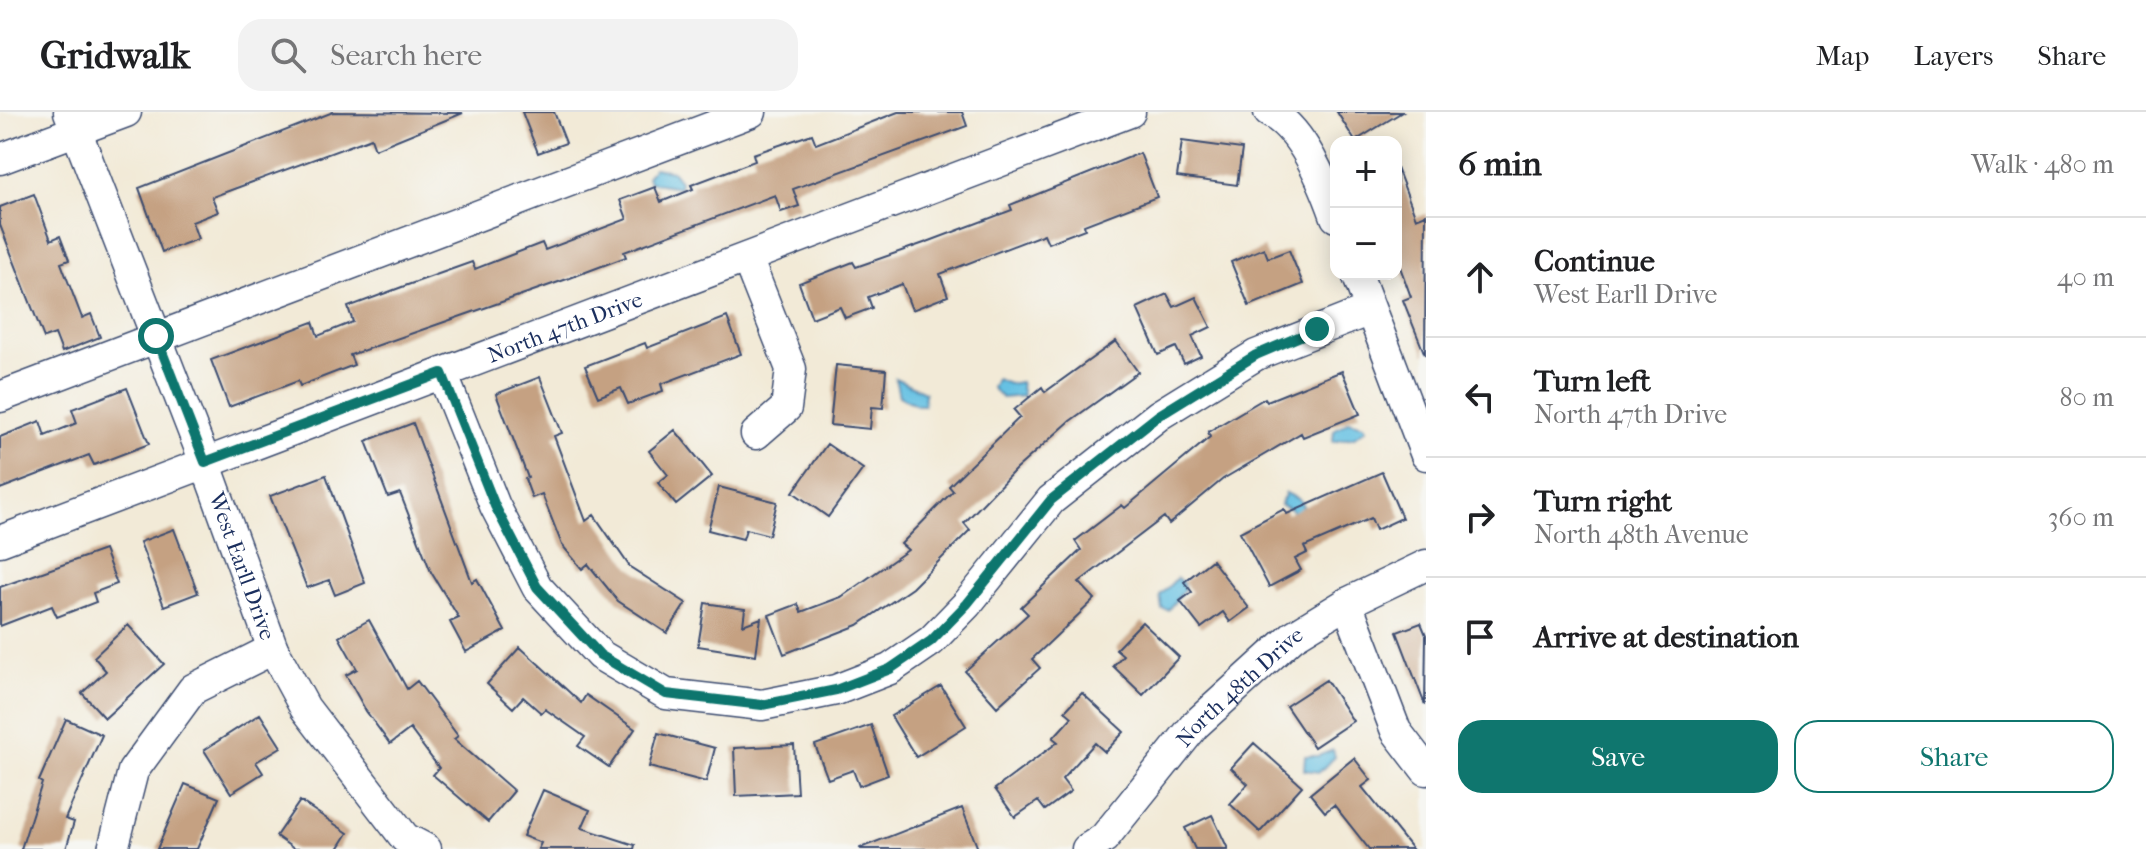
<!DOCTYPE html>
<meta charset="utf-8">
<style>
body{margin:0;font-family:"IM FELL French Canon",serif;background:#f2f2f2;color:#202124}
.controls{position:absolute;right:24px;top:24px;display:grid;overflow:hidden;border-radius:16px;box-shadow:0 4px 20px #0003}
.controls button{width:72px;height:72px;display:grid;place-items:center;padding:0;border:0;border-bottom:2px solid #e0e0e0;background:#fff;color:#202124;font:40px sans-serif}
.stop{position:absolute;width:24px;height:24px;margin:-18px;border:6px solid #0f766e;border-radius:50%;background:#fff}
.stop.end{background:#0f766e;border-color:#fff;box-shadow:0 2px 8px #0008}
.list{margin:0;padding:0;list-style:none}
h2{display:flex;justify-content:space-between;align-items:center;height:104px;margin:0;padding:0 32px;font-size:34px}
h2 small{font-size:26px;font-weight:400;color:#757577}
.list li{display:grid;grid-template-columns:52px 1fr auto;gap:24px;align-items:center;box-sizing:border-box;height:120px;padding:0 32px;border-top:2px solid #e0e0e0}
.list b{display:block;font-size:30px;white-space:nowrap}
.list p{margin:0;font-size:26px;white-space:nowrap;color:#757577}
.list em{font-size:26px;font-style:normal;color:#757577}
.actions{display:flex;gap:16px;padding:24px 32px}
.actions a{flex:1;padding:18px 0;border:2px solid #0f766e;border-radius:24px;text-align:center;font-size:28px;color:#0f766e}
.actions .main{background:#0f766e;color:#fff}
.icon{flex:none;width:44px;height:44px;fill:none;stroke:currentColor;stroke-width:2;stroke-linecap:round;stroke-linejoin:round}
.map{position:relative;flex:none;width:1426px;height:737px;overflow:hidden}
header{display:flex;align-items:center;gap:48px;box-sizing:border-box;height:112px;padding:0 40px;background:#fff;border-bottom:2px solid #e0e0e0}
header strong{font-size:38px}
nav{display:flex;gap:44px;margin-inline-start:auto;font-size:28px}
.search{width:560px;height:72px;background:#f2f2f2;display:flex;align-items:center;gap:20px;box-sizing:border-box;padding:0 28px;border-radius:24px;color:#757577;font-size:30px}
main{display:flex}
aside{flex:1;background:#fff}
.map>svg:first-child{display:block}
.water{fill:#66c1e3;stroke:#4078a0;stroke-width:2}
.building{fill:#c5a182}
.lines{fill:none;stroke-linecap:round;stroke-linejoin:round}
.minor-casing{stroke:#3b4b70;stroke-width:33}
.minor{stroke:#fff;stroke-width:30}
.route{stroke:#0f766e;stroke-width:10}
.labels{text-anchor:middle;stroke-width:8;stroke-linejoin:round;paint-order:stroke}
.street-label{font-size:22px;fill:#1b2f5e;stroke:#f6f6f2}
</style>
<header>
<strong>Gridwalk</strong>
<div class="search"><svg class="icon" aria-label="search" viewBox="0 0 24 24"><circle cx="10" cy="10" r="6"/><path d="M15 15l6 6"/></svg>Search here</div>
<nav><a>Map</a><a>Layers</a><a>Share</a></nav>
</header>
<main>
<div class="map">
<svg width="1426" height="737" viewBox="0 0 1426 737">
<rect width="100%" height="100%" fill="#f6f6f2"/>
<filter id="ink" filterUnits="userSpaceOnUse"><feTurbulence type="fractalNoise" baseFrequency=".0125" numOctaves="2"/><feDisplacementMap in="SourceGraphic" scale="16" xChannelSelector="R" yChannelSelector="G"/><feConvolveMatrix kernelMatrix="1 2 1 2 8 2 1 2 1" color-interpolation-filters="sRGB"/></filter>
<filter id="wash" filterUnits="userSpaceOnUse"><feTurbulence type="fractalNoise" baseFrequency=".006" numOctaves="4" result="noise"/><feDisplacementMap in="SourceGraphic" scale="32" xChannelSelector="R" yChannelSelector="G"/><feGaussianBlur stdDeviation="1.8" result="paint"/><feColorMatrix in="noise" values="0 0 0 0 0 0 0 0 0 0 0 0 0 0 0 0 0 1.4 0 .05"/><feComposite in="paint" operator="in"/></filter>
<g filter="url(#wash)">
<rect width="100%" height="100%" fill="#f2ead7"/>
<path class="water" d="M654 56 672 59 680 69 679 75 649 70 647 65Z
M895 266 925 280 924 293H917L899 284Z
M996 267 1009 272 1020 270 1023 284 1002 286 992 276Z
M1349 309 1364 313 1366 317 1354 325 1333 330 1334 318Z
M1286 381 1300 388 1307 403 1297 408 1291 397 1280 393Z
M1177 466 1183 471 1184 478 1168 498 1162 497 1160 483Z
M1333 638 1335 645 1319 660 1304 658 1305 644H1318Z"/>
<g id="blocks">
<path class="building" d="M333 0 463 1 375 37 371 26 212 85 218 100 192 110 198 127 162 140 139 76Z
M522 0H554L566 31 538 41Z
M898 0H962L967 14 793 77 799 94 781 100 775 83 624 140 626 145 570 166 350 243 354 253 300 274 298 269 229 295 211 248 313 210 318 224 353 210 348 195 402 175 472 150 475 157 542 131 545 138 627 107 620 88 655 75 661 90 693 77 691 73 755 49 753 42 812 22 816 32Z
M1337 0H1402L1355 29Z
M1182 29 1242 37 1237 73 1177 65Z
M1140 41 1157 85 1084 113 1085 117 1048 131 1044 122 940 162 948 184 912 198 902 172 868 185 872 196 845 206 840 195 812 206 799 171 853 150 856 155 927 130 1012 98 1010 93Z
M1397 56 1416 106 1426 102 1425 243 1403 188 1411 185 1396 144Z
M34 82 51 128 60 124 69 148 61 151 82 206 91 202 100 225 62 240 55 222 44 226 0 113V95Z
M1264 136 1268 146 1289 138 1303 172 1249 194 1231 150Z
M1167 182 1174 195 1196 185 1211 215 1192 224 1201 244 1184 252 1176 235 1158 243 1137 196Z
M727 205 741 242 661 272 663 279 628 292 621 276 598 285 585 254 645 231 647 236Z
M1116 229 1138 260 1070 309 1015 358 964 411 970 418 912 476 858 513 784 542 769 503 798 492 801 500 841 485 908 438 901 432 953 379 949 374 1020 305 1014 298 1042 275 1045 280Z
M836 253 886 258 883 296 872 295 870 317 830 313Z
M1342 259 1360 302 1303 325 1301 321 1223 367 1169 412 1164 405 1079 470 1095 487 1032 547 1040 556 997 595 965 559 1028 502 1021 495 1081 438 1075 429 1122 393 1125 396 1210 325 1208 320 1265 286 1267 289Z
M540 265 562 321 554 324 586 409 594 403 630 455 686 491 667 521 618 489 588 452 582 457 562 433 542 382 532 386 525 367 528 366 496 282Z
M127 276 149 332 94 353 89 343 0 377V325L40 309 45 324 77 311 72 297Z
M413 311 472 470 477 467 505 519 466 540 450 510 459 506 431 460 400 381 388 385 366 329Z
M675 318 712 364 676 393 658 371 668 363 649 339Z
M827 332 863 357 828 405 793 380Z
M1382 360 1402 406 1376 418 1371 406 1304 435 1307 441 1295 447 1301 458 1269 475 1240 420 1284 397 1287 402Z
M326 363 365 471 335 483 329 468 307 476 270 384Z
M719 375 777 390 769 423 746 417 743 427 708 418Z
M174 417 198 481 164 494 140 430Z
M104 438 117 472 93 481 96 490 57 505 52 494 0 514V475Z
M1212 448 1249 496 1230 510 1223 500 1201 516 1180 489 1192 480 1184 470Z
M705 491 745 497 743 513 761 506 756 543 698 534Z
M369 508 407 577 417 569 458 624 454 627 514 679 488 710 433 663 439 656 410 617 390 632 366 599 346 563 357 557 339 525Z
M1142 510 1179 545 1143 583 1113 554 1123 543 1116 537Z
M1421 511 1426 523 1425 593 1397 520Z
M128 513 164 552 105 606 82 581 106 559 94 545Z
M520 535 581 591 586 583 635 617 609 655 578 634 585 625 545 597 541 601 523 585 513 596 487 572Z
M1326 568 1353 609 1314 635 1286 594Z
M941 574 966 614 916 645 891 604Z
M1082 581 1124 620 1105 640 1095 631 1062 667 1071 679 1045 698 1038 689 1015 705 995 677 1058 630 1053 626 1072 605 1065 599Z
M260 602 281 635 256 650 263 661 231 681 204 638Z
M66 607 102 623 65 707 74 710 66 737H21L42 671 39 669Z
M871 613 888 663 859 674 853 658 828 667 815 633Z
M658 621 715 636 706 670 649 655Z
M1254 631 1302 674 1260 720 1230 692 1248 672 1231 656Z
M794 633 797 681 736 684 734 636Z
M1354 646 1371 668 1362 675 1412 737H1369L1334 693 1325 700 1310 682Z
M185 672 219 686 197 737H157Z
M543 678 590 698 582 716 635 733 634 737H538L541 731 523 724Z
M300 689 348 721 338 737H294L276 724Z
M962 696 978 737H861L860 736Z
M1212 703 1228 737H1195L1185 716Z"/>
</g>
</g>
<g filter="url(#ink)">
<use href="#blocks" fill-opacity="0" stroke="#3b4b70" stroke-width="2"/>
<g class="lines">
<defs>
<g id="minor">
<path id="s1" d="M69 0 205 350 273 537 305 596 405 726 426 737"/>
<path d="M1269 0C1302 16 1324 71 1336 105"/>
<path d="M0 47 126 0"/>
<path d="M747 146 791 257 786 296 756 322"/>
<path d="M1357 162 1426 343"/>
<path d="M442 261 495 394 537 475 600 543 666 582 762 593 836 578 890 557 931 529 967 492 1051 388 1159 303 1256 243 1370 198"/>
<path d="M0 285 751 0"/>
<path id="s2" d="M0 429 1130 0"/>
<path d="M1347 491 1396 619 1426 658"/>
<path d="M113 737 133 659 193 577 273 537"/>
<path id="s3" d="M1087 737 1104 726 1195 613 1293 524 1347 491 1426 453"/>
</g>
</defs>
<use href="#minor" class="minor-casing"/>
<use href="#minor" class="minor"/>
</g>
</g>
<g class="lines" filter="url(#ink)">
<path class="route" d="M156 224 205 350 442 261 495 394 537 475 600 543 666 582 762 593 836 578 890 557 931 529 967 492 1051 388 1159 303 1256 243 1317 217"/>
</g>
<g class="labels">
<g class="street-label">
<text dy="8" stroke="none"><textPath href="#s2" startOffset="604">North 47th Drive</textPath></text>
<text dy="8" stroke="none"><textPath href="#s1" startOffset="486">West Earll Drive</textPath></text>
<text dy="8" stroke="none"><textPath href="#s3" startOffset="224">North 48th Drive</textPath></text>
</g>
</g>
</svg>
<div class="controls">
<button>+</button>
<button>−</button>
</div>
<div class="stop" style="left:156px;top:224px"></div>
<div class="stop end" style="left:1317px;top:217px"></div>
</div>
<aside>
<h2>6 min<small>Walk · 480 m</small></h2>
<ul class="list">
<li><svg class="icon" aria-label="ahead" viewBox="0 0 24 24"><path d="M12 20V5M6 11l6-6 6 6"/></svg><div><b>Continue</b><p>West Earll Drive</p></div><em>40 m</em></li>
<li><svg class="icon" aria-label="left" viewBox="0 0 24 24"><path d="M17 20v-9H6M10 6l-5 5 5 5"/></svg><div><b>Turn left</b><p>North 47th Drive</p></div><em>80 m</em></li>
<li><svg class="icon" aria-label="right" viewBox="0 0 24 24"><path d="M7 20v-9h11M14 6l5 5-5 5"/></svg><div><b>Turn right</b><p>North 48th Avenue</p></div><em>360 m</em></li>
<li><svg class="icon" aria-label="arrive" viewBox="0 0 24 24"><path d="M6 21V4h12l-3 4 3 4H6"/></svg><div><b>Arrive at destination</b></div></li>
</ul>
<div class="actions"><a class="main">Save</a><a>Share</a></div>
</aside>
</main>
